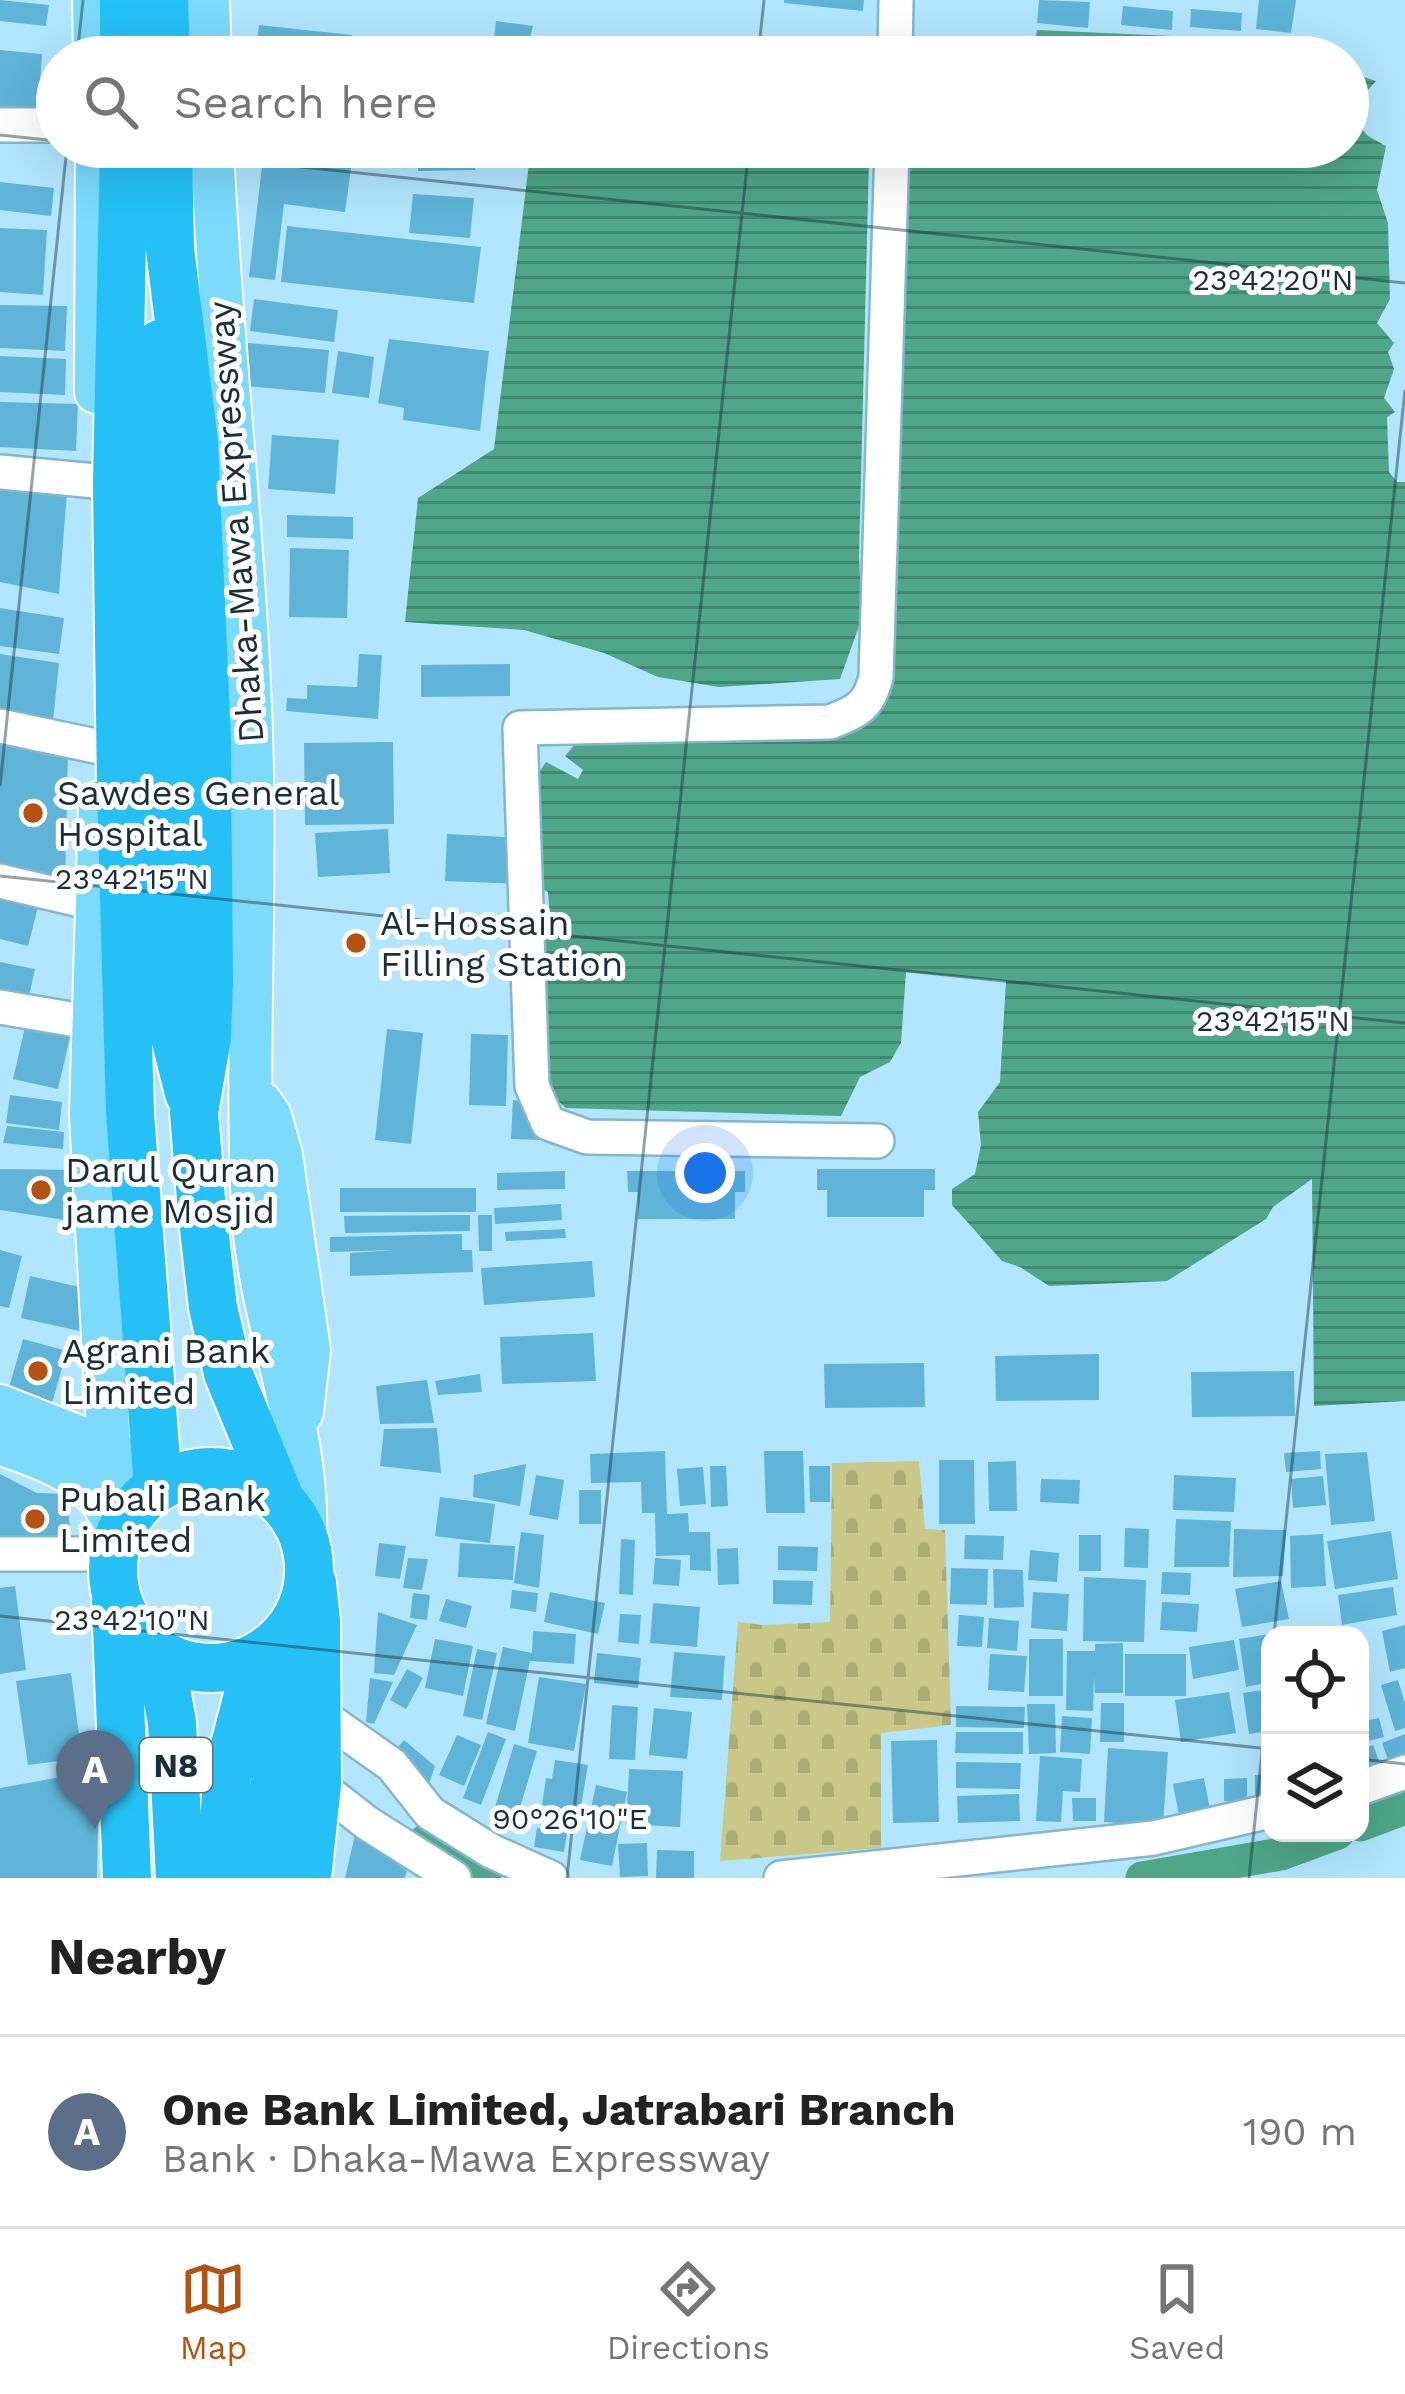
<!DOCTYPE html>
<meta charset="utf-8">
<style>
body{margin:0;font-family:"Work Sans",sans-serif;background:#f6f6f6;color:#222}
.controls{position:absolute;right:36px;bottom:36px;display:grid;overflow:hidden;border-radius:24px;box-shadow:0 12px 48px #0002}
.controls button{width:108px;height:108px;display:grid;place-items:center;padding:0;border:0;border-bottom:3px solid #e0e0e0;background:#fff;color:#222;font:60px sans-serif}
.you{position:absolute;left:705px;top:1173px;width:42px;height:42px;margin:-30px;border:9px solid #fff;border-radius:50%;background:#1a73e8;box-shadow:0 0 0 18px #1a73e833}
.badge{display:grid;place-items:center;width:78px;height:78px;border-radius:50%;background:#b35211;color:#fff;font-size:39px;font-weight:700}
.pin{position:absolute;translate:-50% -99px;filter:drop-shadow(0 3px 6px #0008)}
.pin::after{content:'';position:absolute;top:63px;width:42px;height:36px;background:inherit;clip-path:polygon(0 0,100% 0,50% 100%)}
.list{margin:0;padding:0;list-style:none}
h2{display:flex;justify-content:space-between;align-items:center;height:156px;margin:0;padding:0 48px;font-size:51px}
h2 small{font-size:39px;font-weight:400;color:#767676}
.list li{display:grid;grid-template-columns:78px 1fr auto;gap:36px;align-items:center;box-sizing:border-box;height:192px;padding:0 48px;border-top:3px solid #e0e0e0}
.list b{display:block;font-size:45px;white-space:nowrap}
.list p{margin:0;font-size:39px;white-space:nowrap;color:#767676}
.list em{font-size:39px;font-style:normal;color:#767676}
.icon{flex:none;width:66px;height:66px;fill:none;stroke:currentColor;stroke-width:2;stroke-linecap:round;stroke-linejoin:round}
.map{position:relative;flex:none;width:1405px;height:1878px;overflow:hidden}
.search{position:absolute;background:#fff;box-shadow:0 12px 48px #0002;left:36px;right:36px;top:36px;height:132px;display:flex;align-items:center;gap:30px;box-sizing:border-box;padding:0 42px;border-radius:66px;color:#767676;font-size:45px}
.sheet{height:348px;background:#fff}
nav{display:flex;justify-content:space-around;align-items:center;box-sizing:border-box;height:168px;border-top:3px solid #e0e0e0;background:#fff;font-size:33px;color:#767676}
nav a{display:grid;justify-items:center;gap:6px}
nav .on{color:#b35211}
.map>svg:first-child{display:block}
.cemetery{fill:url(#cemetery-stones)}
.water{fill:url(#water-rules)}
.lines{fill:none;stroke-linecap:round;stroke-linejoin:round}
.canal{stroke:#4fa688;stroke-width:33}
.building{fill:#5fb4d8}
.minor-casing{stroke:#84b6cd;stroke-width:38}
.major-casing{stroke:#fff;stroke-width:46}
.highway-casing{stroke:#fff;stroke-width:52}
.minor{stroke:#fff;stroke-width:33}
.major{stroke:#7cdafa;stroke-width:42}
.highway{stroke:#25c1f6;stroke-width:48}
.ticks{fill:none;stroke:#1b2f38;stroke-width:3;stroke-opacity:0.45}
.poi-dot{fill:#b35211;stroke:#fefefe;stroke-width:4.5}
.labels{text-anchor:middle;stroke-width:10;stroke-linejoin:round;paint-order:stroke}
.shield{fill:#fefefe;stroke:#5f6d73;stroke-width:3}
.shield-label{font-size:33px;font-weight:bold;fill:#1b2f38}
.street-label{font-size:36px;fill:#1b2f38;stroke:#fefefe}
.poi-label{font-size:36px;fill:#1b2f38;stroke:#fefefe;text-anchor:start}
.ticks-label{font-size:30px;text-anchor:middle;fill:#1b2f38;stroke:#fefefe;stroke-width:10;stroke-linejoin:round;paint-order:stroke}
</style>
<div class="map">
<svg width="1405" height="1878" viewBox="0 0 1405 1878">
<defs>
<pattern id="cemetery-stones" width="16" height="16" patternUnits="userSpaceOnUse" patternTransform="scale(3)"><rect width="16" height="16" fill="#c9c889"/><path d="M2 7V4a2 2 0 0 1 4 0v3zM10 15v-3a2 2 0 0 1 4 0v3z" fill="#acac77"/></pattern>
<pattern id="water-rules" width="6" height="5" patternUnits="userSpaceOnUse" patternTransform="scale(3)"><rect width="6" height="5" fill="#4fa688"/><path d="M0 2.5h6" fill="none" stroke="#418870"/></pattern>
</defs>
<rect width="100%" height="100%" fill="#b2e6fe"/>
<path class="cemetery" d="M919 1461 925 1529 945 1530 951 1725 881 1733V1848L720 1861 738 1622 763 1625 830 1622 832 1463Z"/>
<path class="water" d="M1037 30 1240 39 1261 42 1280 57H944L977 47 1034 46Z
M1355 74 1376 81 1361 98 1356 122 1368 136 1386 146 1377 190 1388 223 1390 299 1377 323 1394 343 1388 352 1394 369 1384 398 1395 412 1387 417 1389 472 1397 482H1405V1401L1314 1406 1312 1179 1273 1207 1266 1219 1167 1281 1049 1286 1020 1267 1002 1261 952 1205V1189L975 1174 981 1145 978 1112 1000 1082 1006 981 906 972 901 1043 890 1062 860 1077 841 1116 566 1108 546 1091 541 926 550 917 548 892 535 885 540 771 546 762 578 779 583 770 565 756 575 744 829 733C870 727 878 724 887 682L906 147H1348V80Z
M531 147H862L869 160 859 557 862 618 840 679 719 687 658 677 604 653 524 630 405 622 418 498 494 449Z"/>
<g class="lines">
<path class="canal" d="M1360 1825 1405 1808
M425 1841 485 1878
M1142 1878 1281 1854 1338 1833"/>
</g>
<path class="building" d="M0 0 49 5 46 26 0 21Z
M784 0H864L863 11 784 3Z
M1039 0 1090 2 1088 28 1037 23Z
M1259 0H1296L1291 33 1256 29Z
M1123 6 1173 11 1172 30 1121 25Z
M1191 9 1242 13 1241 31 1190 27Z
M496 21 533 26 525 57H492Z
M259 25 352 35 349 57H255Z
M0 50 42 54 38 114 0 111Z
M419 147H476L475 170 418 171Z
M263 157 351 168 345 212 284 204 275 280 249 277Z
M0 182 54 188 51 216 0 210Z
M413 194 474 198 470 238 409 233Z
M287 226 481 247 474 303 281 282Z
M0 228 47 230 43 295 0 292Z
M254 299 338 310 334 342 250 331Z
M0 305 67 306 65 351 0 348Z
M389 339 489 351 480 431 403 420 404 408 378 403Z
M248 343 329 350 325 393 244 386Z
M338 351 374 357 369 398 332 393Z
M0 356 66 359 65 395 0 392Z
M0 402 78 404 76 451 0 447Z
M272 435 339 440 335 494 268 489Z
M0 489 67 492 59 594 0 582Z
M287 515 353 517V539L287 537Z
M290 548 349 550 347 618 289 617Z
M0 608 64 618 59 654 0 646Z
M0 654 59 663 51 740 0 726Z
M359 654 382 655 378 719 286 711 287 698 307 699V685L357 687Z
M510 664V696L421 697V665Z
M0 739 68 751 65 888 0 875Z
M393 742 394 824 305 825 304 743Z
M388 829 390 873 318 877 315 833Z
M447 834 526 838 524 884 445 881Z
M0 898 38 907 28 946 0 939Z
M0 962 35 969 28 1001 0 995Z
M28 1014 73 1024 58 1089 13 1079Z
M387 1029 423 1033 411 1144 375 1140Z
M471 1034 508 1035 506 1106 469 1105Z
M10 1095 62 1102 59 1130 6 1123Z
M513 1100 544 1103 542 1140 511 1139Z
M7 1126 64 1132 63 1149 3 1143Z
M0 1169 80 1170 84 1223 0 1210Z
M817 1169H935V1190H924V1217H827V1190H817Z
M565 1171V1189L497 1190V1173Z
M627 1171H745V1192H735V1219H638V1192H628Z
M340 1188H476V1212H340Z
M561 1204 562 1220 495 1224 494 1208Z
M470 1215V1231L345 1233 344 1216Z
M478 1215H492V1251H479Z
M565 1229 566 1238 506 1241 505 1232Z
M462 1234V1250H472L473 1272 350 1276V1253L394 1250 330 1252V1237Z
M0 1250 22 1256 9 1308 0 1306Z
M592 1261 595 1297 484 1305 481 1268Z
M30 1276 107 1293 97 1335 21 1318Z
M593 1333 596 1381 502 1384 500 1337Z
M23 1339 67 1351 52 1403 8 1391Z
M1099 1354V1400L996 1401 995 1356Z
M924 1363 925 1407 825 1408 824 1364Z
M1294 1371 1295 1416 1192 1417 1191 1372Z
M480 1374 482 1392 438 1395 435 1381Z
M427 1380 434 1423 380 1424 376 1386Z
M437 1428 441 1473 380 1466 384 1429Z
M665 1451 667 1514 688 1513 689 1532H710L711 1571 690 1570V1555L656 1556 655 1513H642L641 1482 591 1483 590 1454Z
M764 1451H803L805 1513H766Z
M1320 1451 1321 1469 1286 1472 1284 1453Z
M1367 1452 1375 1521 1331 1525 1325 1454Z
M939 1460H974L975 1524H939Z
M1016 1461 1017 1511H989L988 1462Z
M526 1464 520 1506 473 1497 474 1475Z
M710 1466H726L728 1506 711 1507Z
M809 1466H830V1502H810Z
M703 1467 706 1504 680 1506 677 1469Z
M0 1474 37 1493 66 1494 72 1543 0 1551Z
M536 1475 564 1480 558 1520 529 1515Z
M1174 1475 1236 1478 1234 1512 1173 1510Z
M1323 1476 1326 1505 1293 1508 1291 1479Z
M1041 1479 1080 1480 1079 1504 1040 1502Z
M579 1490H601V1524H579Z
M440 1497 495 1504 490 1543 435 1536Z
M1176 1519 1231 1521 1229 1567H1174Z
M1125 1528 1149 1529 1148 1568 1124 1567Z
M1234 1529 1286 1530 1283 1576 1233 1577Z
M1391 1531 1398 1579 1335 1589 1327 1541Z
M521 1532 544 1535 539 1588 514 1583Z
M1323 1534 1326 1586 1291 1588 1290 1536Z
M965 1535 1004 1536 1003 1560 964 1559Z
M1079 1535H1101V1571H1079Z
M621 1539 635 1540 633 1595 619 1594Z
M379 1543 406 1546 400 1579 375 1576Z
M460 1543 515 1546 513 1580 458 1577Z
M778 1546 818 1547 817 1571 778 1570Z
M738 1548 739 1584 718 1585 717 1549Z
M1030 1550 1059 1553 1057 1582 1028 1580Z
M408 1558 428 1559 422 1590 403 1588Z
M655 1558 681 1560 679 1586 653 1584Z
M951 1568 988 1569 987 1605 950 1604Z
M993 1569 1023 1570 1024 1607 994 1608Z
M1162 1572 1191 1573 1190 1595 1161 1594Z
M1084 1577 1146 1580 1144 1642 1083 1641Z
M773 1580 813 1581 812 1605 773 1604Z
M1281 1581 1289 1619 1242 1627 1235 1589Z
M15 1586 26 1670 0 1674V1588Z
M1393 1587 1397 1615 1342 1625 1338 1595Z
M512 1590 538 1593 536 1612 510 1608Z
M550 1592 605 1603 598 1634 544 1622Z
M1033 1592 1069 1594 1067 1631 1031 1628Z
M413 1593 430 1595 427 1620 410 1618Z
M446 1599 472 1606 466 1628 439 1621Z
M1162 1602 1199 1604 1197 1632 1160 1630Z
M653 1603 700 1607 697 1647 650 1643Z
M378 1612 417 1625 394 1675 374 1673Z
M620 1614 641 1615 639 1644 618 1642Z
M959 1615 984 1617 982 1647 957 1646Z
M989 1618 1019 1621 1017 1651 987 1648Z
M1405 1625V1668L1390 1672 1382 1631Z
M533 1631 576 1634 574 1664 530 1661 515 1731 486 1724 503 1647 532 1653Z
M1270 1634V1682L1246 1687 1239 1639Z
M435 1639 473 1646 463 1696 425 1688Z
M1029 1639H1063V1696H1029Z
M1234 1640 1239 1670 1193 1679 1189 1647Z
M1123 1643V1693H1095L1094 1676 1093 1711 1066 1710 1067 1651H1095V1644Z
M477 1649 497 1653 482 1720 463 1716Z
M674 1652 725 1656 722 1700 670 1697Z
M597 1653 641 1658 638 1688 594 1683Z
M990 1654 1027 1656 1024 1692 988 1690Z
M1125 1654H1186V1696H1125Z
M407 1669 423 1678 406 1709 390 1700Z
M71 1673 82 1758 28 1765 16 1681Z
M539 1677 586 1684 574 1751 528 1743Z
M370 1678 393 1682 374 1724 366 1722Z
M1398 1680 1405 1703V1728L1395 1731 1381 1685Z
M1270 1689V1731L1249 1734 1243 1693Z
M1229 1692 1236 1733 1181 1742 1175 1700Z
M1101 1703H1124V1742H1100Z
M1027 1704H1055L1056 1753 1029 1754Z
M612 1705 638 1707 635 1760 609 1759Z
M956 1706 1025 1707 1024 1728 956 1727Z
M654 1708 692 1712 687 1759 649 1755Z
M1062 1716 1092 1718 1090 1754 1060 1752Z
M1379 1718 1384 1737 1360 1743V1722Z
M488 1732 506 1739 481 1805 463 1798Z
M956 1732H1023V1754L955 1753Z
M1405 1734V1759L1390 1765 1382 1743Z
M457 1735 481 1745 464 1786 439 1775Z
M404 1740 435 1766 428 1787 391 1755Z
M937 1740 939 1822 893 1823 891 1741Z
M514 1744 537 1751 515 1824 492 1817Z
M1373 1745 1381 1766 1360 1775V1750Z
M1108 1748 1168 1752 1163 1826 1104 1822Z
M1040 1756 1082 1759 1080 1792 1063 1791 1061 1822 1036 1821Z
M555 1760 588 1765 580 1812 542 1805 546 1778 552 1779Z
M956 1762 1021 1763 1020 1789 956 1788Z
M629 1769 683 1771 680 1827 626 1824Z
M99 1770 97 1878H0V1788Z
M1255 1775H1270V1798H1255Z
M1204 1778 1210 1810 1179 1816 1173 1784Z
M1247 1778V1801H1224V1779Z
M596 1785 627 1792 612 1866 580 1860Z
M1019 1794 1020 1821 958 1823 957 1796Z
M1072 1798H1096V1821H1073Z
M537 1828 567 1833 564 1852 534 1847Z
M355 1835 407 1871 405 1878H345Z
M647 1843 648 1876 620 1877 618 1844Z
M657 1850 694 1851V1878H656Z"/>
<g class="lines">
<defs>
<path id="minor" d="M895 57 896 0
M0 125H57
M0 472 95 481
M0 726 100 747
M0 881 97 904
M0 1007 94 1023
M877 1141 587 1137 548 1123 532 1086 520 728 830 722C857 712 869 706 876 677L892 147
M0 1554H114
M304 1703 392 1765 430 1813 491 1851 551 1878
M303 1773 367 1823 454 1878
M1360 1788 1405 1772
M781 1878 1154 1838 1270 1811"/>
<path id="major" d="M94 0 95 57
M208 0 210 57
M212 147C221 356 248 563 252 773 255 918 246 1063 253 1209 259 1322 310 1426 305 1539
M96 392 97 147
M100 802 91 1115 109 1449 120 1534
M261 1103 270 1116 281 1155 309 1350 302 1412
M0 1406 109 1449 131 1463
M0 1443C53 1463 91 1472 117 1527"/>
<path id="highway" d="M124 0V57
M164 0 166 57
M124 147 117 483 121 788 130 1113 158 1487
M168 147 170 249 194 442 207 741 209 982 207 1038 194 1112 202 1211 213 1307 228 1373 280 1499
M160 344 155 437 165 971 174 1033 189 1093
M113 1570a98 98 0 1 1 196 0a98 98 0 1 1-196 0Z
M116 1601 127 1878
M159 1653 172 1722 180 1878
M221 1878 227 1776 258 1657
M267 1878 266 1847 293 1653
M307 1878 317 1784 316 1621 312 1583"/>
</defs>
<use href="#minor" class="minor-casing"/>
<use href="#major" class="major-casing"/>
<use href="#highway" class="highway-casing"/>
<use href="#minor" class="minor"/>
<use href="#major" class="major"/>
<use href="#highway" class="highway"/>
</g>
<path class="ticks" d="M77 57 83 0M758 57 764 0M0 135 57 141M112 147 1405 283M0 786 67 147M0 876 1405 1023M0 1616 1270 1749M1274 1635 1405 390M1360 1759 1405 1764M567 1878 749 147M1249 1878 1270 1675"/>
<g class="poi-dot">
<circle cx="33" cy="813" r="12"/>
<circle cx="356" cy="943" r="12"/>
<circle cx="41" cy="1190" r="12"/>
<circle cx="38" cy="1371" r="12"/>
<circle cx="35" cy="1519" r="12"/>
</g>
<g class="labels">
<rect class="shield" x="140" y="1738" width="72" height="54" rx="9"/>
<g class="shield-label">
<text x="176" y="1777">N8</text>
</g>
<g class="street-label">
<text transform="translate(235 522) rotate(-94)" y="13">Dhaka-Mawa Expressway</text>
</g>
<g class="poi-label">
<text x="57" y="805">Sawdes General<tspan x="57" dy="41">Hospital</tspan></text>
<text x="380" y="935">Al-Hossain<tspan x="380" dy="41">Filling Station</tspan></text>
<text x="65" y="1182">Darul Quran<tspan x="65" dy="41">jame Mosjid</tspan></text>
<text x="62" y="1363">Agrani Bank<tspan x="62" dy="41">Limited</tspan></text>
<text x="59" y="1511">Pubali Bank<tspan x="59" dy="41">Limited</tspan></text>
</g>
</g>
<g class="ticks-label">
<text x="1273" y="290">23°42'20"N</text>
<text x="132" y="889">23°42'15"N</text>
<text x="1273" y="1031">23°42'15"N</text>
<text x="132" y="1630">23°42'10"N</text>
<text x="570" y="1829">90°26'10"E</text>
</g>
</svg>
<div class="controls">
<button><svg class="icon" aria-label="locate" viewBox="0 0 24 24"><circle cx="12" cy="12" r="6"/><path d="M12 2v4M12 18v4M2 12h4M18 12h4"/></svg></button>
<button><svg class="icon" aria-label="layers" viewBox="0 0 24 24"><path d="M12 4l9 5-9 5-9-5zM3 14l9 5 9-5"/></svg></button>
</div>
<div class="you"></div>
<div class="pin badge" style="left:95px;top:1829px;background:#5c6f8a">A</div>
<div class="search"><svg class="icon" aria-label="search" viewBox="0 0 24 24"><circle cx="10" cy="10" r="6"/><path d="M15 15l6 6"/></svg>Search here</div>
</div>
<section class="sheet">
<h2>Nearby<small></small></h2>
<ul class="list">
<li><span class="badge" style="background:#5c6f8a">A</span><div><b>One Bank Limited, Jatrabari Branch</b><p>Bank · Dhaka-Mawa Expressway</p></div><em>190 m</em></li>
</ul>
</section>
<nav>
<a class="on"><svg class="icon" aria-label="map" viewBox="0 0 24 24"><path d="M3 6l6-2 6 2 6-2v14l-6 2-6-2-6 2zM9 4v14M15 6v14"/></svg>Map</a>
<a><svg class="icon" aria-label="directions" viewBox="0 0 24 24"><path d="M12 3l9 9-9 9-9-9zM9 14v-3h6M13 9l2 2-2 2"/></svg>Directions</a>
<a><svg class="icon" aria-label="saved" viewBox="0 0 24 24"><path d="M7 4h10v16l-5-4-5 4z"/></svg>Saved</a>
</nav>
